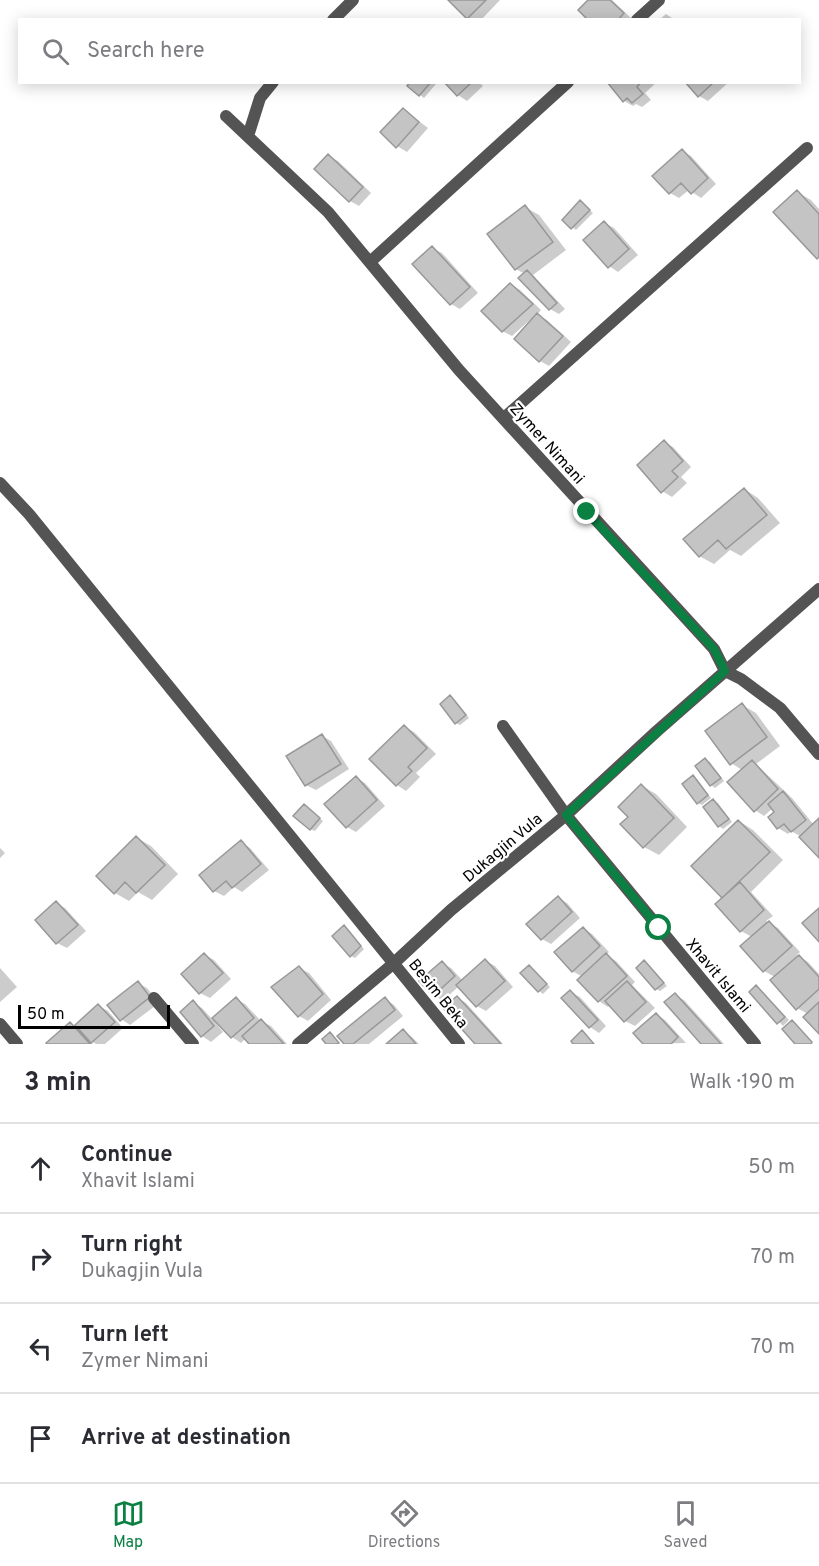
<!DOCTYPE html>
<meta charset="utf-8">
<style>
body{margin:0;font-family:Overpass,sans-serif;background:#f2f2f3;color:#2b2b33}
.scale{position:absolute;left:18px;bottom:15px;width:152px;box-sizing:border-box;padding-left:6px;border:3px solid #000;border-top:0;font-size:16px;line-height:21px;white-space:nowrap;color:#000;-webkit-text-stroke:4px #fff;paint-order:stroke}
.stop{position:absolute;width:18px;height:18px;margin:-14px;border:4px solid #0b8043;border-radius:50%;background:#fff}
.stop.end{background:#0b8043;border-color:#fff;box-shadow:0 2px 6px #0008}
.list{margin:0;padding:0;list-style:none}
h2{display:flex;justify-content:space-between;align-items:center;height:78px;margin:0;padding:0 24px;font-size:26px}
h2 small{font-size:20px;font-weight:400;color:#7c7c81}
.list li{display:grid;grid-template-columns:39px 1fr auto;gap:18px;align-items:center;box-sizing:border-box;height:90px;padding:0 24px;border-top:2px solid #e1e1e2}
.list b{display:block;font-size:22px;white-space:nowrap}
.list p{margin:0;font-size:20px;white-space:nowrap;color:#7c7c81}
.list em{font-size:20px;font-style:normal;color:#7c7c81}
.icon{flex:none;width:33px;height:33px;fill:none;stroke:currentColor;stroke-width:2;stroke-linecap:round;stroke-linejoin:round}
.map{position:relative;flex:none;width:819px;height:1044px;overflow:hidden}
.search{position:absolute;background:#fff;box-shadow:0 3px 15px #0003;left:18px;right:18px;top:18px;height:66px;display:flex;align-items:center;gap:15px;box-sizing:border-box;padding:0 21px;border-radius:0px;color:#7c7c81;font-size:22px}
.sheet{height:438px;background:#fff}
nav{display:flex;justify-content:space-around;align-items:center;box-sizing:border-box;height:84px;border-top:2px solid #e1e1e2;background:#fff;font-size:16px;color:#7c7c81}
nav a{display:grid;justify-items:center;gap:3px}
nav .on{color:#0b8043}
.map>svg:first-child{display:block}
.shadow{fill:#0003}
.building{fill:#c4c4c4;stroke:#989898;stroke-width:1.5}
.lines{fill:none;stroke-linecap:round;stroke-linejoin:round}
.street{stroke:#545454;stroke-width:12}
.route{stroke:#0b8043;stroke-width:8}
.labels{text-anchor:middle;stroke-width:4.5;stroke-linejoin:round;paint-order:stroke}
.street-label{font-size:16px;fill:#000;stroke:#fff}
</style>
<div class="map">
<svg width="819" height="1044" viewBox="0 0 819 1044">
<rect width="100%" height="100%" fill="#fff"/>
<path class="shadow" d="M450 0H500L481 20 468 18Z
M590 0H612L632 19 590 20Z
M666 14 675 20H659Z
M412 82H434L436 84 424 98 409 86Z
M446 82H479L483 86 467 101 458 95Z
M608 82H657L645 93 651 100 642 107 636 104 633 106 624 101Z
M687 82H729L708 101 699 96Z
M403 109 428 128 407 152 397 146Z
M682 151 691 156 716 184 701 198 689 190 679 198 670 193 655 176Z
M328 156 338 161 371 193 359 206 350 201Z
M797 192 811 200 819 209V259Z
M580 202 593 213 576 230 564 220Z
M525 207 539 215 566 250 533 275 565 309 559 314 550 309 525 274 516 269Z
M605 223 614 228 638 255 618 272 609 266Z
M432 248 442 253 478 293 460 309 451 304 415 264Z
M510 284 520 290 541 310 537 315 547 320 571 342 549 366 540 361 531 319 512 336 502 331Z
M664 442 673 447 691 467 681 477 687 483 672 497 662 491Z
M744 489 758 498 780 523 741 556 730 550 714 564 699 556Z
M451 697 455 700 469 718 460 725 456 723Z
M742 705 756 713 780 746 756 764 792 798 814 825 819 820V856L800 836 791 831 788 834 778 828 770 818 777 812 773 808 764 816 755 810 742 770 731 763Z
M404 727 414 732 436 754 416 773 420 777 406 791 397 785 371 759Z
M322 736 331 741 349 769 316 790 306 785Z
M706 760 710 762 724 781 715 788 711 785Z
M693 777 697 779 711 798 702 805 698 803Z
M356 778 365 783 385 806 356 832 347 827Z
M642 786 656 794 687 827 659 855 644 847 622 824 630 817Z
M714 801 718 803 732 822 723 829 719 826Z
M308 808 323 821 315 831 310 829Z
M739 821 753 830 783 860 751 892 773 916 766 921 778 928 800 952 797 955 808 962 819 974V1032L808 1014 797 1008 775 977 764 971 742 946 752 937 741 931 724 898 693 866Z
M137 838 151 846 178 874 152 900 138 892 129 901 115 893Z
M241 842 250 848 269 870 242 892 234 887 224 896 214 891Z
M0 848 5 853 0 858Z
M558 898 567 903 580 918 551 944 542 939Z
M56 903 65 908 86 931 67 948 57 943 37 920Z
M344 927 364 949 355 958 351 956Z
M583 928 592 934 609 952 606 955 616 961 635 982 632 985 655 1008 635 1026 625 1021 610 1005 608 1007 599 1001 583 977 572 971Z
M205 955 214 960 231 979 210 998 200 993 183 974Z
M486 961 495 966 513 987 486 1011 477 1006 459 986 443 1001 434 995 442 963 451 968 463 981Z
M644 962 667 986 660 991 656 989Z
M530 967 550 987 543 994 539 991Z
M0 968 17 987 0 1002Z
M299 968 309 973 331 1000 308 1021 299 1016Z
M138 983 147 988 159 1003 130 1025 121 1019Z
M756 987 789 1020 783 1026 751 992Z
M570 992 580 997 606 1026 599 1033 590 1027Z
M675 995 684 1000 724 1044H703Z
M457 998 466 1003 503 1044H477Z
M236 999 245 1004 261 1021 271 1026 287 1044H251L246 1038 241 1043 232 1037 217 1020 215 1022 223 1032 211 1042 202 1036 182 1012 193 1002 202 1008 213 1020Z
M385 999 394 1005 403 1016 369 1044H346Z
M99 1006 108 1011 123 1028 105 1044H96L91 1041 93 1044H49L70 1023 75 1026Z
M656 1014 665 1020 686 1043 645 1044Z
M403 1031 412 1037 419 1044H389Z"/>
<path class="building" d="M448 0H486L467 19Z
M588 0H610L624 13 618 20H588L578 10Z
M410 82H431L419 96 407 86Z
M444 82H472L457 96Z
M607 82H641L637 87 643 94 632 103 627 98 623 102Z
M685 82H714L698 97Z
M403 108 419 122 396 148 380 132Z
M682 149 708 178 691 194 681 183 669 194 652 176Z
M328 154 363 187 349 202 314 169Z
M797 190 819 214V257L817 259 773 212Z
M580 200 590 210 571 229 562 220Z
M525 205 553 242 515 270 487 234Z
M604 221 629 249 608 268 583 240Z
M432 246 470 287 450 305 412 264Z
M527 270 557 303 549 310 518 278Z
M510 283 533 304 502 332 481 311Z
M537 313 563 336 539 362 514 339Z
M664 440 683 461 672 471 678 477 661 493 637 465Z
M744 488 767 515 726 549 718 540 699 557 683 539Z
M450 695 466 715 455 724 440 704Z
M742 703 767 737 730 765 705 731Z
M404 725 427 748 408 767 412 771 396 786 369 759Z
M322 734 341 764 305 786 286 756Z
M705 758 721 778 710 786 695 766Z
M752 760 778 789 754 812 727 782Z
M693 775 708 795 697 804 682 784Z
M356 776 377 800 346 828 324 804Z
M641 784 674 818 643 848 620 824 628 817 618 807Z
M783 791 806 820 791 832 784 824 777 829 768 817 774 812 768 804Z
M713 799 729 819 718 827 703 807Z
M304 804 320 818 310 830 293 816Z
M819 818V858L799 837Z
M738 820 770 852 722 898 691 866Z
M136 836 165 865 136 893 125 882 114 894 96 876Z
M241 840 261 864 232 888 226 881 213 892 199 875Z
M740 882 764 910 740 932 715 904Z
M558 896 572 912 541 940 526 924Z
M56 901 78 925 56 944 35 920Z
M819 908V942L802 923Z
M769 921 792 946 763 972 740 946Z
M344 925 361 946 350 957 332 936Z
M583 927 600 946 572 972 554 952Z
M204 953 223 973 199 994 181 974Z
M606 953 627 976 598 1002 577 980Z
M799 955 819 977V989L796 1010 770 980Z
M485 959 505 981 476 1007 456 985Z
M644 960 664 983 655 990 636 968Z
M442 961 455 976 433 996 419 981Z
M529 965 547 984 538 992 520 973Z
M299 966 323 994 298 1017 271 987Z
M138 981 150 997 120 1021 107 1005Z
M627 981 646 1002 624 1022 605 1001Z
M756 985 785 1017 777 1024 749 992Z
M570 990 598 1020 589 1028 561 998Z
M675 993 721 1044H701L664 1002Z
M457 996 501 1044H475L443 1008Z
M236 997 254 1018 231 1038 212 1018Z
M385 997 395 1010 353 1044H344L337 1036Z
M193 1000 214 1026 201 1037 180 1012Z
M819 1002V1034L803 1017Z
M98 1004 115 1022 91 1043 75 1025Z
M656 1013 678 1037 671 1044H643L633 1033Z
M261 1019 284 1044H249L242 1036Z
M792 1020 812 1042 811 1044H795L782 1029Z
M70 1022 90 1044H47L46 1043Z
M403 1029 416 1044H386Z
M582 1030 594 1044H573L571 1041Z
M330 1032 339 1043 337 1044H326L322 1039Z"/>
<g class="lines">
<path class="street" d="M333 20 353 0
M637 20 659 0
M226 116 328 212 459 370 714 649 725 671 741 679 780 708 819 754
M248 136 260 98 273 82
M370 262 568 82
M504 418 807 148
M0 483 29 514 459 1044
M503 726 566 815 755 1044
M154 998 193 1044
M0 1024 17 1044
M298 1044 394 963 451 910 566 815 657 731 819 589"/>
</g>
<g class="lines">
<path class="route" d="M587 512 714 649 725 671 566 815 659 928"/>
</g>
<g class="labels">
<g class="street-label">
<text transform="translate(548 443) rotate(48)" y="6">Zymer Nimani</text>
<text transform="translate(502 847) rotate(-40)" y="6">Dukagjin Vula</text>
<text transform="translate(719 975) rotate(50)" y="6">Xhavit Islami</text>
<text transform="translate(439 993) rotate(51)" y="6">Besim Beka</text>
</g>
</g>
</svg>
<div class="scale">50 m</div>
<div class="stop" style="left:659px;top:928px"></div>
<div class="stop end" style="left:587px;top:512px"></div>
<div class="search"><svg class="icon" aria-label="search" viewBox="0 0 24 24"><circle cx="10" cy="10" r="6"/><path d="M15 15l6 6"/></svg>Search here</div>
</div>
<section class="sheet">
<h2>3 min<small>Walk · 190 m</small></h2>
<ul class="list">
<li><svg class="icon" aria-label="ahead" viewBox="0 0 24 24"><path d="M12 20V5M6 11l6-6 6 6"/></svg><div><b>Continue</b><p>Xhavit Islami</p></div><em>50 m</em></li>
<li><svg class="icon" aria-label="right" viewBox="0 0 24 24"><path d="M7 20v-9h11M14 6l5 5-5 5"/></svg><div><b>Turn right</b><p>Dukagjin Vula</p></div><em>70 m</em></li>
<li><svg class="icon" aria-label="left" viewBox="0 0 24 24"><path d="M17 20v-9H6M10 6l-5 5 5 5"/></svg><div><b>Turn left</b><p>Zymer Nimani</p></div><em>70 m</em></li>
<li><svg class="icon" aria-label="arrive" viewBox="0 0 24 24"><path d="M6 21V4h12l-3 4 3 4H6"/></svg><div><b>Arrive at destination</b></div></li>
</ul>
</section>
<nav>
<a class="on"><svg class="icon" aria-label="map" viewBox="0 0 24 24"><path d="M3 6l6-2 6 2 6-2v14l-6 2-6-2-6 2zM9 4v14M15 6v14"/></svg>Map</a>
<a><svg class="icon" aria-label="directions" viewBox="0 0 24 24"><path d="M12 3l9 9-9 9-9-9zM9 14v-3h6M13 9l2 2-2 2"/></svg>Directions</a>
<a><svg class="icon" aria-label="saved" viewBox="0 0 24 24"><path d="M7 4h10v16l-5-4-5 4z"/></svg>Saved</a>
</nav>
